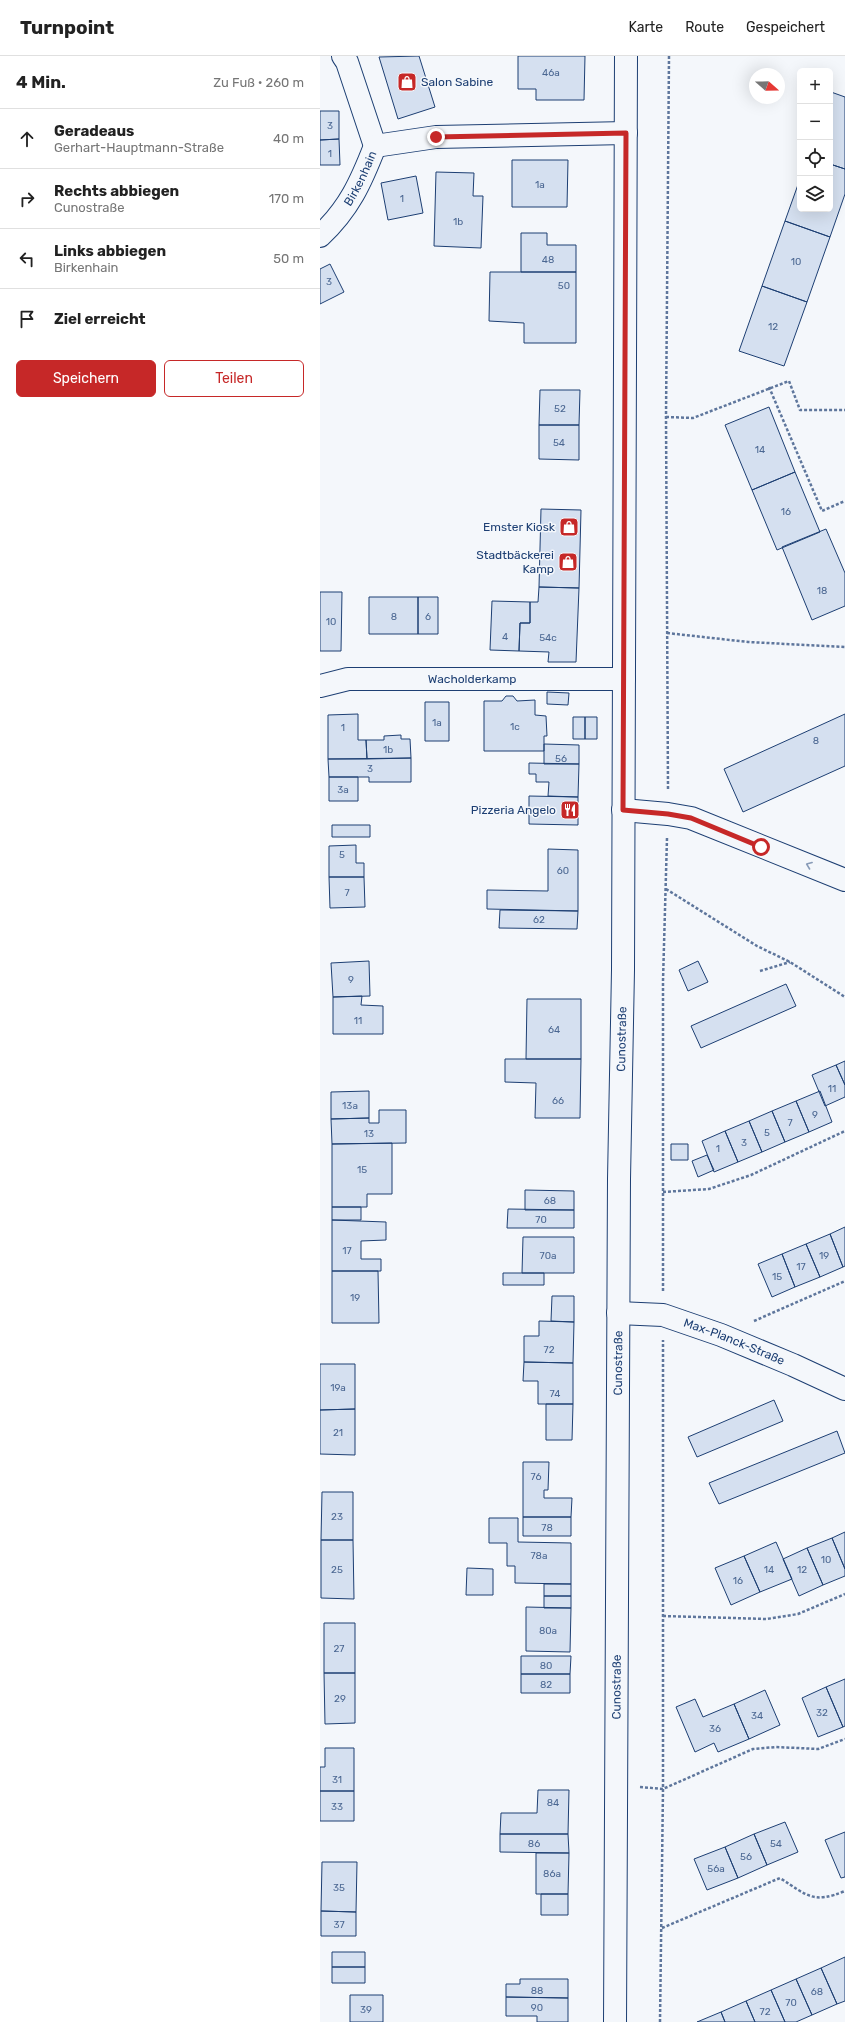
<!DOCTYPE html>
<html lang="de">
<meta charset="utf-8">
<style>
body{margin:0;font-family:Rubik,sans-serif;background:#f2f2f2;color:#222}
.controls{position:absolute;right:12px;top:12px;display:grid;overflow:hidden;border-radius:6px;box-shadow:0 4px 16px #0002}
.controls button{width:36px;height:36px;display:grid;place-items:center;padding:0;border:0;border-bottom:1px solid #e0e0e0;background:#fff;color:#222;font:20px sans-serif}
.compass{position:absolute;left:429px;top:12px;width:36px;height:36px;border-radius:50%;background:#fff;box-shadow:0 4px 16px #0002;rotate:110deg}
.stop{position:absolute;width:12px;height:12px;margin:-9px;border:3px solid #c62828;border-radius:50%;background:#fff}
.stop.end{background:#c62828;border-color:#fff;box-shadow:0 1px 4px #0008}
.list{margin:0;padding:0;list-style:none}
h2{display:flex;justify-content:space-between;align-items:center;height:52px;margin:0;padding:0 16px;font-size:17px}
h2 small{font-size:13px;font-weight:400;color:#767676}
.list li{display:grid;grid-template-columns:26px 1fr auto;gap:12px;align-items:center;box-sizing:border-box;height:60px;padding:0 16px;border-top:1px solid #e0e0e0}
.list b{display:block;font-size:15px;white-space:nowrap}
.list p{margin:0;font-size:13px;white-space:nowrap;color:#767676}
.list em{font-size:13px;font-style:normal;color:#767676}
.actions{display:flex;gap:8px;padding:12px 16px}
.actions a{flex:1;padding:9px 0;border:1px solid #c62828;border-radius:6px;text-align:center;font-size:14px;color:#c62828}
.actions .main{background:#c62828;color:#fff}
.icon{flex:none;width:22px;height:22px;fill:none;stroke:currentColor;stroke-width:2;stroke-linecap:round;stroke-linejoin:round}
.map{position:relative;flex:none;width:525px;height:1966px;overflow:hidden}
header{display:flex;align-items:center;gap:24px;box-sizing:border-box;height:56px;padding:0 20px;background:#fff;border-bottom:1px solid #e0e0e0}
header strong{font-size:19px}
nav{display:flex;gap:22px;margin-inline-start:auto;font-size:14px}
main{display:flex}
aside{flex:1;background:#fff}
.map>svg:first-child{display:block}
.building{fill:#d5e0f0;stroke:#1d3f73}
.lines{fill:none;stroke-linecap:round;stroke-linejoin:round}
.minor-casing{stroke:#1d3f73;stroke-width:24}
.path{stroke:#5e769c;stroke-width:2.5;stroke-dasharray:3 2;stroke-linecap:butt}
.minor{stroke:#f4f7fb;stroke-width:22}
.oneway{stroke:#889bb7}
.route{stroke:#c62828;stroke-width:5}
.labels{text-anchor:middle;stroke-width:3;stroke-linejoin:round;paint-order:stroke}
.number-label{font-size:10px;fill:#4b6792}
.poi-label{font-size:12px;fill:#1d3f73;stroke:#f4f7fb;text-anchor:end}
.street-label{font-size:12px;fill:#1d3f73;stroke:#f4f7fb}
</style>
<header>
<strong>Turnpoint</strong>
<nav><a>Karte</a><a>Route</a><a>Gespeichert</a></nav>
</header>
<main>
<aside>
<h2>4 Min.<small>Zu Fuß · 260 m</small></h2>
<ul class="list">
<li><svg class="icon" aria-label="ahead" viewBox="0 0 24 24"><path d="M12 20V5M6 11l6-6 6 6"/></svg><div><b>Geradeaus</b><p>Gerhart-Hauptmann-Straße</p></div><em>40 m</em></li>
<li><svg class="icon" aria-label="right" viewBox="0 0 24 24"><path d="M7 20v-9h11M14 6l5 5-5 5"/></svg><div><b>Rechts abbiegen</b><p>Cunostraße</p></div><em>170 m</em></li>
<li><svg class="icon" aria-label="left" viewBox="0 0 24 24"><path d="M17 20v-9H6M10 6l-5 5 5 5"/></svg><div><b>Links abbiegen</b><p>Birkenhain</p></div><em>50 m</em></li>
<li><svg class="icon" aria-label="arrive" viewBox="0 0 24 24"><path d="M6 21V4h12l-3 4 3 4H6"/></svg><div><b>Ziel erreicht</b></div></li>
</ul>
<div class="actions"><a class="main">Speichern</a><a>Teilen</a></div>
</aside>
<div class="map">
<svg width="525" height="1966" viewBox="0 0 525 1966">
<rect width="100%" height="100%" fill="#f4f7fb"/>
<path class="building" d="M99 0 115 51 78 63 59 1Z
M198 0H265L264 44H216V33H198Z
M511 36 525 41V113L510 108Z
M0 55H19V83L0 84Z
M19 83 20 109H0V84Z
M192 104H248L247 151H192Z
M510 108 525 113V138L510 181 465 165 480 123V153H510Z
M116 116 154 117 153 140H163L161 192 114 190Z
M96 120 103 157 68 164 61 127Z
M465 165 510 181 487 246 442 230Z
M201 177H227V189H256V216H201Z
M10 208 24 236 0 248V213Z
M170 216H256V287H204V267L169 265Z
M442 230 487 246 464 310 419 295Z
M220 334H260L259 369H219Z
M449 351 475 416 432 434 405 369Z
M219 369H259V404L219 403Z
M475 416 500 476 457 494 432 434Z
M221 453 261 454 259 532 219 531Z
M506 473 525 517V550L492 564 462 491Z
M219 531 259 532 256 606H228L229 596 199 595 200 567H210V546H218Z
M0 536H22L21 595H0Z
M49 541H98V578H49Z
M98 541H118V578H98Z
M172 545 210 546V567H200L199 595 170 594Z
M227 636 249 637 248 649 227 648Z
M186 640H193L197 645 215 644V659L226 660 227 680H224V695H164V645H182Z
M105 646H129V685H105Z
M38 658V684H46L47 703H8V659Z
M525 658V710L423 756 404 713Z
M253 661H265V683H253Z
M265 661H277V683H265Z
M81 679V683H90L91 702 47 703 46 684H64V680Z
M224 688 259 689V708H224Z
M91 702V726H49V721H9L8 703Z
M209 707 259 708 258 741 228 740 229 726H216V718H209Z
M9 721H38V745H9Z
M209 740 258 741V769L209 768Z
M12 769H50V781H12Z
M36 789V807H44V821H9V790Z
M228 793 258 794V855L167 853V834L228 835Z
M9 821H44L45 851 10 852Z
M180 854 258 855 257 873 179 872Z
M49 905 50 940 13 941 11 907Z
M378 905 388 926 368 935 359 914Z
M466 928 476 950 381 992 371 970Z
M42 940 41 949 63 950V978H13V941Z
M207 943H261V1003H206Z
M185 1003H261L260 1062H215L216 1027 185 1026Z
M525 1005V1029L516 1009Z
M516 1009 525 1029V1041L505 1050 492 1019Z
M49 1035V1062L11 1063V1036Z
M500 1035 512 1066 489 1076 476 1045Z
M476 1045 489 1076 465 1086 452 1055Z
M59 1054H86V1087L12 1088 11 1063 49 1062V1067H59Z
M452 1055 465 1086 442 1096 429 1065Z
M429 1065 442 1096 418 1106 405 1075Z
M405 1075 418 1106 394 1116 382 1085Z
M72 1087V1138H47V1151H12V1088Z
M351 1088H368V1104H351Z
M387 1099 394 1114 378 1121 372 1105Z
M205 1134 254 1135V1154H205Z
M12 1151H41V1164H12Z
M188 1153 254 1154V1172H187Z
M12 1164 66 1166V1184L41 1185V1203H61V1215H12Z
M525 1171V1210L523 1211 510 1178Z
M510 1178 523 1211 500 1221 486 1188Z
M203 1181H254V1217H202Z
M486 1188 500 1221 475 1231 462 1198Z
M462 1198 475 1231 452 1241 438 1208Z
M12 1215H58L59 1267H12Z
M183 1217H224V1229H183Z
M232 1240H254V1266L231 1265Z
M219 1265 254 1266 253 1307 204 1306V1280H219Z
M204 1306 253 1307V1348H218V1325H203Z
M0 1308H35V1353L0 1354Z
M454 1344 463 1365 377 1401 368 1381Z
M226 1348H253L252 1384H226Z
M35 1353V1399L0 1398V1354Z
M517 1375 525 1397 399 1448 389 1427Z
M203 1406H229L228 1434H224V1442H252L251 1461H203Z
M2 1436H33V1484H1Z
M203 1461H251V1480H203Z
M169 1462H198V1486L251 1487V1528L195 1527V1510H187V1487H169Z
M525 1476V1513L512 1482Z
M512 1482 525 1513V1520L503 1529 487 1492Z
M1 1484H33L34 1543 1 1542Z
M456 1486 472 1523 440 1536 424 1500Z
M487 1492 503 1529 479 1540 463 1503Z
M424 1500 440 1536 411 1549 395 1512Z
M147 1512 173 1513V1539H146Z
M224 1528H251V1540H224Z
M224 1540H251V1552H224Z
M206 1551 251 1552 250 1596 206 1595Z
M4 1567H35V1617H4Z
M201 1600H251L250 1618H201Z
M4 1617H35V1667L5 1668Z
M201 1618H250V1637H201Z
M525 1623V1670L523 1671 506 1631Z
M506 1631 523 1671 498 1681 482 1642Z
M445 1634 460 1669 429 1683 414 1648Z
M375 1643 383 1661 414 1648 429 1683 398 1696 394 1687 375 1696 356 1651Z
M5 1692H34V1735H0V1711H5Z
M218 1734H249L248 1778H180L181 1757H217Z
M0 1735H34V1765H0Z
M465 1766 478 1796 447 1809 434 1778Z
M525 1776V1821L521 1822 505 1784Z
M180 1778H248L249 1797 180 1796Z
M434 1778 447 1809 418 1822 405 1791Z
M405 1791 418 1822 387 1834 374 1803Z
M216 1797H249L248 1838H216Z
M2 1806H37L36 1856 1 1855Z
M221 1838H248V1859H221Z
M1 1855 36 1856V1880H1Z
M12 1896H45V1911H12Z
M525 1901V1945L517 1948 501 1912Z
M12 1911H45V1927H12Z
M501 1912 517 1948 492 1959 476 1923Z
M200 1923H248V1942L186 1941V1928H200Z
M476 1923 492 1959 476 1966H465L451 1934Z
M451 1934 465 1966H435L426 1945Z
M30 1939H63V1966H30Z
M186 1941 248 1942V1966H217V1960H186Z
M426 1945 435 1966H405L401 1956Z
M401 1956 405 1966H377Z"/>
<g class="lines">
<defs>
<g id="minor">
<path d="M23 0 27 6 55 90"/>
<path d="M55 90 116 81 306 77"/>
<path id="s1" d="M0 180C29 153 41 126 55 90"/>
<path id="s2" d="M0 630 28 623H304"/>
<path d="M303 754 348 758 371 762 525 824"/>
<path id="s3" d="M298 1257 343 1259 401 1279 473 1309 525 1333"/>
<path id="s4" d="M295 1966 299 1123 303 914 306 0"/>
</g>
</defs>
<use href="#minor" class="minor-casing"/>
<path class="path" d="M449 331 502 455 525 445
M346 361 373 362 469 325 480 354H525
M347 577 428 586 525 591
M348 733 346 361 349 0
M346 833 437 890 470 906 525 941
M440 915 470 906
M343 1136 389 1133 431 1119 525 1075
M343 1235V925L347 782
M434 1265 525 1225
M343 1560 447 1563 478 1558 525 1538
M320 1731 343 1733 433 1693 456 1691 498 1693 525 1683
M342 1872 460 1822C488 1840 493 1848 525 1835
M340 1966 343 1733V1284"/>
<use href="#minor" class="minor"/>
</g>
<defs><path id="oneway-chevron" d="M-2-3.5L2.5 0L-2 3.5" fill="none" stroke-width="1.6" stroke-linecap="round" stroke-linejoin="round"/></defs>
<use class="oneway" href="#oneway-chevron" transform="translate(489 809) rotate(-159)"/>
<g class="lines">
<path class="route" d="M116 81 306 77 303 754 348 758 371 762 441 791"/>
</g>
<defs>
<symbol id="shop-square" viewBox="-11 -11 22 22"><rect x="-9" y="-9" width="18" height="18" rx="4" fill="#c62828" stroke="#f4f7fb"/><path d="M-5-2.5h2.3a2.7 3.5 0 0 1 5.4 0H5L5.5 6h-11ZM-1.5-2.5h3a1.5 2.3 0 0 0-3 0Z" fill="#fff"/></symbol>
<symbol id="restaurant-square" viewBox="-11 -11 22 22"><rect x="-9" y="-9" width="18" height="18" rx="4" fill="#c62828" stroke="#f4f7fb"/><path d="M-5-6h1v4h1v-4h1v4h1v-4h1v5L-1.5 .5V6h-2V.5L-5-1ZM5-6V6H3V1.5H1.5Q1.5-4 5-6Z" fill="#fff"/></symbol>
</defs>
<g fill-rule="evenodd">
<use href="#shop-square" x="76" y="15" width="22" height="22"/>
<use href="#shop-square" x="238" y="460" width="22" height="22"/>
<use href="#shop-square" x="237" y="495" width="22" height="22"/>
<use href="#restaurant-square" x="239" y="743" width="22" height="22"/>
</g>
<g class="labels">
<g class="number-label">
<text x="231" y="20">46a</text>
<text x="10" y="73">3</text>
<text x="10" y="101">1</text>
<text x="220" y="132">1a</text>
<text x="82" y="146">1</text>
<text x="138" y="169">1b</text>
<text x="228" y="207">48</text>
<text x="476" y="209">10</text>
<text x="9" y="229">3</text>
<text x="244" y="233">50</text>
<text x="453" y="274">12</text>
<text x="240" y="356">52</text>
<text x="239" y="390">54</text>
<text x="440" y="397">14</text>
<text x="466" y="459">16</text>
<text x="502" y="538">18</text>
<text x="74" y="564">8</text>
<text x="108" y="564">6</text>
<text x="11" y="569">10</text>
<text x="185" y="584">4</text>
<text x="228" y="585">54c</text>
<text x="117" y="670">1a</text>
<text x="195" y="674">1c</text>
<text x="23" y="675">1</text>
<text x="496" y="688">8</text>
<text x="68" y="697">1b</text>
<text x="241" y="706">56</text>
<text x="50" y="716">3</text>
<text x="23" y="737">3a</text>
<text x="22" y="802">5</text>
<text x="243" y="818">60</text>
<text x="27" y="840">7</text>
<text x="219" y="867">62</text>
<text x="31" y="927">9</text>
<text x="38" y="968">11</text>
<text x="234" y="977">64</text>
<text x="512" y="1036">11</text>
<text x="238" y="1048">66</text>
<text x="30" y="1053">13a</text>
<text x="495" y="1062">9</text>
<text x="470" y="1070">7</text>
<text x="447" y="1080">5</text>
<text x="49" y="1081">13</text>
<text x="424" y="1090">3</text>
<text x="398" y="1096">1</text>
<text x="42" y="1117">15</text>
<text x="230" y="1148">68</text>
<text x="221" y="1167">70</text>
<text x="27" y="1198">17</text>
<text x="228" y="1203">70a</text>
<text x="504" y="1203">19</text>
<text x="481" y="1214">17</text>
<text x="457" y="1224">15</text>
<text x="35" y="1245">19</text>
<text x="229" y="1297">72</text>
<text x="18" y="1335">19a</text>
<text x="235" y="1341">74</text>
<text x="18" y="1380">21</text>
<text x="216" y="1424">76</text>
<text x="17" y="1464">23</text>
<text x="227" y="1475">78</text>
<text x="219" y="1503">78a</text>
<text x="506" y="1507">10</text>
<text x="17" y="1517">25</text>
<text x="449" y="1517">14</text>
<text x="482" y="1517">12</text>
<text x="418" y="1528">16</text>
<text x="228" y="1578">80a</text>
<text x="19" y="1596">27</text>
<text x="226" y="1613">80</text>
<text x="226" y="1632">82</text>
<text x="20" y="1646">29</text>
<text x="502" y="1660">32</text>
<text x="437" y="1663">34</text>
<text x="395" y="1676">36</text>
<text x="17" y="1727">31</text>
<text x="233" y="1750">84</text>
<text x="17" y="1754">33</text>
<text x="214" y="1791">86</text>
<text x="456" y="1791">54</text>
<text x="426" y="1804">56</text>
<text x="396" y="1816">56a</text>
<text x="232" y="1821">86a</text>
<text x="19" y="1835">35</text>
<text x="19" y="1872">37</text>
<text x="217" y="1938">88</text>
<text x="497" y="1939">68</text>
<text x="471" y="1950">70</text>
<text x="217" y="1955">90</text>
<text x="46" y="1957">39</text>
<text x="445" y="1959">72</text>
</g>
<g class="poi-label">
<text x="101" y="30" text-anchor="start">Salon Sabine</text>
<text x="235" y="475">Emster Kiosk</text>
<text x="234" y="503">Stadtbäckerei<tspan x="234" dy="14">Kamp</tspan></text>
<text x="236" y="758">Pizzeria Angelo</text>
</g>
<g class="street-label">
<text dy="4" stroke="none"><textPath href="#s1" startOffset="71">Birkenhain</textPath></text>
<text dy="4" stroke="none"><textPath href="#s2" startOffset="153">Wacholderkamp</textPath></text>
<text dy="4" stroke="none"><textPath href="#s4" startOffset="983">Cunostraße</textPath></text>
<text dy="4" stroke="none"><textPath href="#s3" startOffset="121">Max-Planck-Straße</textPath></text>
<text dy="4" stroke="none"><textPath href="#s4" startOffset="659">Cunostraße</textPath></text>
<text dy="4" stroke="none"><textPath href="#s4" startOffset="335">Cunostraße</textPath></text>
</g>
</g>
</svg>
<div class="controls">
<button>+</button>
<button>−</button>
<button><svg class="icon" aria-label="locate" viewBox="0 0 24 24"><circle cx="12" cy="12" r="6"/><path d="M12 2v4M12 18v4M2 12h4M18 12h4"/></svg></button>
<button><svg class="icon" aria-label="layers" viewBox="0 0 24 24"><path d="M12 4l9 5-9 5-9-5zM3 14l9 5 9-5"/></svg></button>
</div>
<svg class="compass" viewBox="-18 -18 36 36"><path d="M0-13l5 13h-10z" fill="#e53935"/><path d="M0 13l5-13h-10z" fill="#767676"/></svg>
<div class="stop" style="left:441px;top:791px"></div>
<div class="stop end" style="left:116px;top:81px"></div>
</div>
</main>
